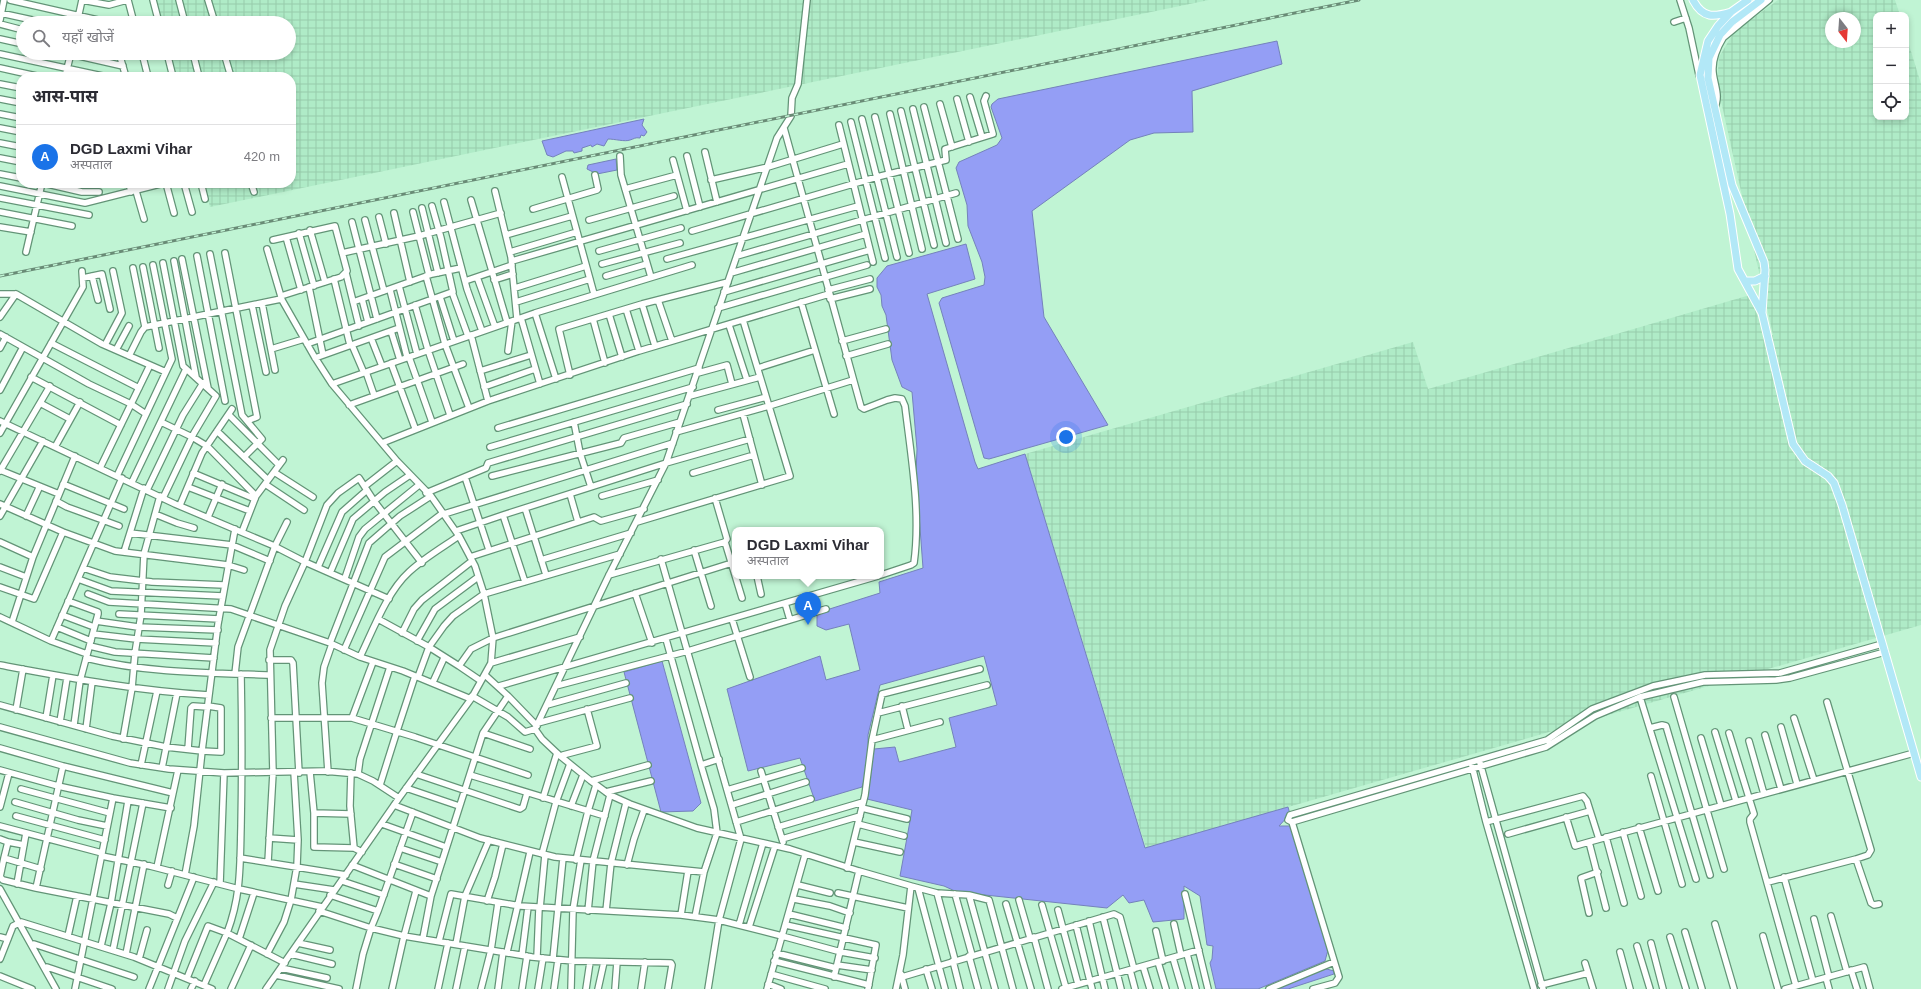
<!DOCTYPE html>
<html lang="hi">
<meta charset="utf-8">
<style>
body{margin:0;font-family:Arial,"Noto Sans Devanagari",sans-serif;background:#f7f7f7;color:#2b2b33}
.controls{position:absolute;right:12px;top:12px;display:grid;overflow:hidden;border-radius:8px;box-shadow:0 2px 6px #0003}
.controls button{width:36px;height:36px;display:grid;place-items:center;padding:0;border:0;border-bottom:1px solid #e1e1e2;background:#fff;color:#2b2b33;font:20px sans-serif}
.compass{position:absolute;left:1825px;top:12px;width:36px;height:36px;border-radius:50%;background:#fff;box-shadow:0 2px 6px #0003;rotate:163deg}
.you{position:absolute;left:1066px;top:437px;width:14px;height:14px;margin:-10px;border:3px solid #fff;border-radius:50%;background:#1a73e8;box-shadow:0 0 0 6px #1a73e833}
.badge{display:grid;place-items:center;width:26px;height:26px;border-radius:50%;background:#1a73e8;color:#fff;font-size:13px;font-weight:700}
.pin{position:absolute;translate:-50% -33px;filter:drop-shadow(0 1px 2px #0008)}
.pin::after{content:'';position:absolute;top:21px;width:14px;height:12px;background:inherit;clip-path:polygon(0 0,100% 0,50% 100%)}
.popup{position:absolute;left:732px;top:527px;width:152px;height:52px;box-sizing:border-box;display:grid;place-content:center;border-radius:8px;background:#fff;filter:drop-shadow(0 1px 3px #0005);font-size:13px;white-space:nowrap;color:#7c7c81}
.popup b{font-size:15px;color:#2b2b33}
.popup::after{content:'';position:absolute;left:50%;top:100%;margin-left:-8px;border:8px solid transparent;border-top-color:#fff}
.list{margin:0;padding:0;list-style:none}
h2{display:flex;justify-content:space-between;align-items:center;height:52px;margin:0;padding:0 16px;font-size:17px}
h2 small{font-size:13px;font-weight:400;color:#7c7c81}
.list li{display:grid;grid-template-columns:26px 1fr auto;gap:12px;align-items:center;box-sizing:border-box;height:64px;padding:0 16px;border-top:1px solid #e1e1e2}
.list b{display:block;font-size:15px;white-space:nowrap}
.list p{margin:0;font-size:13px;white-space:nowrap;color:#7c7c81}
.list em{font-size:13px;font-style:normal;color:#7c7c81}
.icon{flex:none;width:22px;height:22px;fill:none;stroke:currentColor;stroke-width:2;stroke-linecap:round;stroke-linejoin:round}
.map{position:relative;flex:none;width:1921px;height:989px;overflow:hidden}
.search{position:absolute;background:#fff;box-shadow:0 2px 6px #0003;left:16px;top:16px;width:280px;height:44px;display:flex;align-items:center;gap:10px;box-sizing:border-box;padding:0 14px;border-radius:22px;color:#7c7c81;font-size:15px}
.panel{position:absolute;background:#fff;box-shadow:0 2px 6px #0003;left:16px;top:72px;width:280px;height:116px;border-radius:16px}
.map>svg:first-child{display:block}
.industrial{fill:url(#industrial-grid);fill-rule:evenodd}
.water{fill:#949ef5;stroke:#7482bb}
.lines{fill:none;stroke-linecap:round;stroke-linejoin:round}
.minor-casing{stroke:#639477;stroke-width:8}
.major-casing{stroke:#fff;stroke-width:9}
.minor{stroke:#fff;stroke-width:5.5}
.major{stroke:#b2e8f7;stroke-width:7}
.rail-casing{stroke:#698b76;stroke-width:3}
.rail{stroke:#c0f4d4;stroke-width:1.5;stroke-dasharray:4.5;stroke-linecap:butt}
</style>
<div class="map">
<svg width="1921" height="989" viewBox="0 0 1921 989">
<defs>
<pattern id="industrial-grid" width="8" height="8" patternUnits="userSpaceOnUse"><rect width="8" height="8" fill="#afebc7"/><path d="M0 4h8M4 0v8" fill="none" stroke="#97cbab"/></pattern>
</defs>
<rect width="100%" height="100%" fill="#c0f4d4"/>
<path class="industrial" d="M156 0H1209L210 207 204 183H291V77H176L170 53H289V23H162Z
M1778 0H1895L1900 15H1876V117H1906V35L1921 84V625L1146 848 1025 454 1413 342 1428 389 1750 295 1765 337 1773 335 1717 83 1719 57 1734 32ZM1831 18H1855V42H1831Z"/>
<path class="water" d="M1277 41 1282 64 1192 91 1193 132 1154 133 1130 140 1032 211 1044 317 1108 425 989 459 984 458 939 303 942 298 984 285 985 277 982 262 968 226 967 205 956 168 959 162 997 145 1002 138 991 107 992 104 998 99Z
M644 119 642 125 647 132 644 136 641 135 640 138C635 137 634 139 630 140 625 142 615 139 608 139L604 146 597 144 592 147 591 145 582 148V151L574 153 573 151H566L553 157 547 155 542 141Z
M616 159 617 170 597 174 587 169 588 165Z
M966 244 975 279 927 294 975 462 978 469 1025 454 1145 848 1288 807 1290 814 1279 826H1291L1328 950 1325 961 1258 989H1216L1210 963 1212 959 1213 946 1207 945 1200 896 1184 886V919L1153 922 1144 900 1129 903 1123 895 1107 908 957 892 944 886 900 876 912 810 867 799 874 749 895 747 899 762 956 747 949 718 997 705 984 656 880 685 868 735 869 766 862 787 815 801 800 758 748 771 727 689 820 656 826 680 860 670 849 624 826 630 817 626V613L880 593 879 582 923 568 916 474 917 449 912 392 902 387 892 360 886 315 882 306 881 295 877 287V278L887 266Z
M662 661 701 803 693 811 661 812 624 672Z
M1323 968 1334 971V974L1288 989H1275Z"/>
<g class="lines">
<defs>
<path id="minor" d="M10 0 111 23
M82 0 109 5 127 0
M128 0 134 23
M153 0 159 23
M179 0 185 23
M208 0 215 23
M807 0 798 84 792 98 791 116 777 138 666 463 609 575 535 729 542 739 559 755 591 781 610 795 630 804 697 828 790 849 859 871 911 886 903 955 896 989
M1680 0 1689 28 1699 75
M0 13 46 23
M0 20 4 0
M1674 22 1686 18
M77 23 82 0
M0 24 23 30
M0 39 23 44
M66 53 123 66
M119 53 126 77
M142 53 148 77
M167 53 173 77
M193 53 199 77
M224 53 231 77
M0 54 107 77
M0 68 41 77
M65 77 71 53
M0 84 21 88
M970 97 982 137
M0 99 21 103
M957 99 969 142
M940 104 952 147
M924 107 958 239
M913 109 946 243
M1714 109C1721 96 1714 85 1713 72 1712 61 1717 48 1723 38L1769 0
M901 111 934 245
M0 114 21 118
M890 114 922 249
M875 117 909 253
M862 119 897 257
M851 122 885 258
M839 125 873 262
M0 128 21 132
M784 128 861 407 864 409 887 400 895 398 902 399 905 406C911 456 921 512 914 563L911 565 881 575
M0 143 21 147
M705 152 717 202
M620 156 621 175 651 277
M687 156 700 207
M0 158 21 162
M673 160 687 211
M0 174 21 178
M562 177 594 294
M711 180 768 167 843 144
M43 183 82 192H99
M129 183 131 192
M166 183 174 213
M184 183 192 212
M201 183 205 199
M251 183 254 192
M0 186 85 203 164 183
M625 189 677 175
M136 191 144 219
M495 191 511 257 517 319
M0 198 89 215
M471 200 507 322
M444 202 467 289 482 331
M432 206 441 238 453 292
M422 208 438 273
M533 209 597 190 598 189 595 175
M0 212 72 226
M413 212 429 275
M394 213 410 282
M379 217 386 244
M365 220 384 291
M589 220 674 196
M352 222 377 319
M0 227 31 232
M310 230 325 282
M692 231 877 177 946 160 945 149 993 134 984 101 986 96
M299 233 314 286
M506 235 572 216
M286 237 301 290
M273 240 335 226 347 271 341 277 281 296
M599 251 681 228
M26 252 42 183
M510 252 577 232
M225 253 257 417 247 421
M342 253 419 236 501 213
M210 254 242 415 262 439 244 457
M197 256 225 401
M737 256 956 193
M182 259 208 388
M667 259 858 206
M174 261 196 377
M512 261 848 164
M163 263 183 366 216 396 194 433 163 498
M602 264 680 243
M143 267 159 348
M133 268 145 327
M346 273 359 326
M731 273 866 234
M92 276 98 300
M426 276 445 344 469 408
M606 276 647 264
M477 277 495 327
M83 278 102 274 110 309
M334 279 350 345
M494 280 513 274
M465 281 512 265
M399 286 417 354
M309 287 323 355
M515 288 586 266
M390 290 407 357
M828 290 870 279
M724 292 870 250
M0 294H16L102 344 166 372
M440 297 454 341
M362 299 368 322
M830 299 870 289
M658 300 672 341
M353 302 432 274 461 268
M516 302 590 279
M801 302 834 414
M262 303 275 370
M642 304 655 346
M252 305 266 372
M415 305 428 350 450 415
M718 308 867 265
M626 309 639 351
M535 313 556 379
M609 314 622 357
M0 317 16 294
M521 318 540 384
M593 319 605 363
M729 325 747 380
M391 331 400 360
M0 334 89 384 131 404 146 414
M471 335 488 401
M371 338 382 366
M842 341 886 329
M51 343 139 388
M307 344 452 292 468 336
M105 345 122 313 113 271
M352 345 364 373
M0 348 6 337
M271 349 304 339
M116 350 129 326
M508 351 512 321
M129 356 141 332 145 327 281 299
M846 356 888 344
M409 357 432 422
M315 358 399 328
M391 363 415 428
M758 368 815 350
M480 371 531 355
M366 372 374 395
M698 373 727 365 732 384
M570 375 559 329 642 304 728 282
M31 377 121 425
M332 384 535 313 692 265
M484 387 535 369
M0 390 23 347
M690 396 760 377
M40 403 70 419
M349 405 463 364
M718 410 766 397
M743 414 762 485
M229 415 279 465
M0 421 175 504 272 545 305 562 389 599
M161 422 192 437 207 446 256 496
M574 422 580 453 591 487
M498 428 699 368
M217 431 268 480
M676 432 769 406 853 380
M0 433 83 287 82 271
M382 443 488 401 639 351 829 294
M55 447 80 402
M490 447 693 387
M100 468 150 365
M0 470 59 494
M0 471 50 386
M274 472 313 497
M193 473 255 499
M693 473 754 455
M117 476 172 359 153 265
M492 476 621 443 624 438 680 422
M465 477 489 550
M132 482 186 369
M63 484 124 509
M265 484 304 510
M365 486 397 461
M188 487 250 511
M147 490 183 415 203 383
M426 493 486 468 488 463 687 404
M570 494 578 522
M602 496 658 480
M715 498 727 539 725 542 742 598
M56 501 67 507 119 526
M0 504 63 532 115 551 228 565 244 570
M180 505 202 453 232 409
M525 508 546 575
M155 514 177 523 194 528
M444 514 673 443
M503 515 525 582
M0 516 43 441
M26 516 39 488
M208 517 222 484
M637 522 790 476 743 320
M456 531 503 515 666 463 750 439
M242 532 256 496 283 460
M130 533 232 545 270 561
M0 542 33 557
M694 550 711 606
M124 552 144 488
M470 557 594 517 601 521 644 509
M541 560 631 533
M0 567 26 577
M318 567 342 512 367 490
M83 568 110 577 152 582 224 585
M330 573 353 519 385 492 410 475
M609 575 725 542
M757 576 761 594
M345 578 359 537 365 529 419 485
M78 579 111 591 223 596
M0 587 34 599 63 532
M635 593 652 643
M88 594 109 602 231 609 330 643 360 657 403 671 471 699
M68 601 98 612V614L80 681 74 725
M785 603 790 620
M119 614 219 619
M62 615 94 627
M0 617 51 641 87 654
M378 619 429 647 459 666 471 649 493 638 735 562
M732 619 750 677
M96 621 138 627 218 630
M12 622 33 557 75 456
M57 627 91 641
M402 633 414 609 422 600 472 561
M93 634 136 639 216 643
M666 639 701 765
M51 641 122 478
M417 641 435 609 478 577
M330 643 369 543 400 516 431 496
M1882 644 1780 673 1705 675 1653 686 1592 709 1547 740 1290 815 1288 820 1292 822 1546 747 1595 716 1640 697 1703 682 1776 680 1790 678 1885 652
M90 646 115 652 214 658
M344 650 385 557 443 513
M360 657C373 630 387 592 409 572 424 558 443 547 459 536
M86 658C146 673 209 673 270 675
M269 660H291L293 663 299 773
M491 663 580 637
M0 665C70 678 138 691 209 695
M459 666 481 681
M235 674 238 647 275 546 287 522
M485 675 508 696 537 726
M418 677 429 647 444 626 453 616 484 594 620 554
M433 682 444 658
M499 686 878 576
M556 686 688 651 826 609
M472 696 508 717 525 732 535 729
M1640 697 1696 879
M1674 697 1724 869
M0 705 112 736 166 747 202 751 218 624 235 529
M547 705 626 683
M902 706 908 730
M16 710 23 669
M878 713 987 685
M46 718 53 675
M271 718H352L415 737 528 775
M352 718 373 662
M1794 718 1814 780
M60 722 67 678
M538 723 630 698
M0 727 130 763 169 769 224 773 324 771 358 774 373 781 399 798
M1781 727 1797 784
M1650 728 1662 725 1666 726 1710 875
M86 729 92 682
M397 731 415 676
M1715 732 1736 801
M483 733 530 749
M1729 733 1754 814 1750 819V822L1796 986
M1765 735 1781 789
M1701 738 1721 805
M123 739 132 688 135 653 141 615 144 554 160 496
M872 740 940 722
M1749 741 1764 794
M0 748 63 766 173 793
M188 749 191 708 193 706 208 707
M563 755 597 746 587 709
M1480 763 1543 989
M141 765 157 691
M1472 766 1486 822 1534 989
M162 768 177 693
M0 770 58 786 113 798 75 989
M761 771 783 842
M310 772 314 813V847L354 848
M328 772 322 683 324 667 332 644
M351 773 350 806 354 848 362 852
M358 774 360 759 390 667
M416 774 520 809 523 807 527 793
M470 775 605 816
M1651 776 1682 884
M591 781 648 765
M380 785 397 731
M406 788 459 806
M21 789 110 813
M727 790 802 768
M606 792 651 781
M113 798 171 808
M543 798 557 753
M15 802 78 820 107 826
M394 805 480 838 555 857 704 872 717 833 714 809 701 765 719 759
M732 805 806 782
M571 806 583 775
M0 807 9 773
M862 808 907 819
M314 813 351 814
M16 816 105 840
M1566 817 1575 846 1589 842
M736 822 811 799
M1292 822 1339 977 1335 983 1313 989
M1486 822 1583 796 1587 801 1599 839
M382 824 446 847
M858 824 904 836
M0 826 102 853
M778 827 863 802
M1639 827 1658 891
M1623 832 1641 896
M1508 834 1590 811
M1606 837 1624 903
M269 838 298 840
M0 839 8 842 4 858 41 869
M782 839 860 816
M8 842 24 845
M854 842 900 852
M400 848 442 862
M542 854 556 802 570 764
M102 856 150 866 239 889 322 907
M4 858 0 877 3 880 36 888 169 914 177 918
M240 858 346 875
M1856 859 1871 903 1874 905 1879 904
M576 860 588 811 596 785
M268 862 273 773 270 650 285 606 305 562 327 505 338 493 359 478 374 501 422 563
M394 864 437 879
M352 865 431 896
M627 865 634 839 644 810
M157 867 178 770
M847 868 865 795 872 740 882 694 980 669
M185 875 194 826 202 751 221 752V708L208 706
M1784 877 1813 981
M342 881 384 895
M1768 882 1856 859 1868 855 1871 850 1827 702
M17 884 26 833
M220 884 224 773
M294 884 334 890
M168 885 172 871
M798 885 830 893
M911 886 937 893 969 895 989 900 1013 989
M36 888 63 766
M918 888 945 989
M0 889 56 989
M838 893 908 908
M937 893 955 960
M955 894 972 955
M1185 894 1208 989
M330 895 378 911
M969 895 995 989
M794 899 830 906 850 913
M1019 900 1030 938
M487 901 495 877 503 844
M1006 904 1031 989
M1042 905 1066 988
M540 908 545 855
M1606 908 1589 842 1914 753
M1058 910 1078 984
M319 911 371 928 404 936 532 957 573 961 671 963 672 965 668 989
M588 911 593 861 610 795
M606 911 611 863 626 803
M1589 913 1581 878 1598 872
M789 914 846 928
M681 915 688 871
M1831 916 1847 972
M695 917 704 872
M1103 917 1121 989
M1814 919 1829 977
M1089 921 1105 989
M1174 924 1181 955
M1715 924 1734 989
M739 925 763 843
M786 925 876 945 868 989
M1076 925 1092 989
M749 927 775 846
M1156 931 1163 961
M1685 932 1702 989
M68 936 77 896
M1763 936 1778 989
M0 937 8 939
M1034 937 1048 989
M1670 937 1686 989
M423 938 431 896 483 733 508 696
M239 939 254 893
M439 941 451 894 520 906 681 915 719 920 741 839 661 559
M298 943 330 950
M1651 943 1663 989
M34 944 134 977
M456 944 465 896 489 840
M101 946 111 903 128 801
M1637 946 1650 989
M113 950 143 803
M507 952 530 852
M1620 952 1630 989
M776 953 836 968
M126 954 144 864
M267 954 284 922 291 900 297 866 298 840 294 772
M291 954 332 964
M1187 954 1196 989
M522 955 528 907
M969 956 978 989
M537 957 539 908
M1173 958 1182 989
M0 959 13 926 21 922 134 957 212 989
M139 959 147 930
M553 959 563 858
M774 961 869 985
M953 961 960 989
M1158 962 1166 989
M1585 963 1593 989
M837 965 872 970
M1143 966 1150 989
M47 967 112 989
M281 968 327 978
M926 969 932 989
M1130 970 1135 989
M1851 970 1857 989
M771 974 825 989
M901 974 905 989
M276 975 339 989
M0 976 32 989
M834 977 859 871
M902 977 1114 914 1120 917 1134 969
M187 978 208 926 227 933C241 896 240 866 241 827 242 776 242 725 241 674
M1826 978 1829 989
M768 984 781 989
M204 985 227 933 285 963
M1541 985 1588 973
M149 989 194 877
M168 989 185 941 214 882
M191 989 195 981
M231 989 251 945
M266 989 399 798 471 699 491 663 493 638 484 594 475 566 459 536 431 496 397 461 332 384 314 356 282 300 267 249
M356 989 363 954 371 928 378 911 413 812
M392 989 404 936 416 891
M438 989 448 943
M456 989 465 946
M481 989 491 950 498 903
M498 989 503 952
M522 989 527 956
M538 989 543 958
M554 989 558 960
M571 989 573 910 581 860
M586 989 590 962
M598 989 604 962
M615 989 617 962
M641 989 645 962
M708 989 719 920 782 936 805 855
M767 989 782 936 841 952 875 958
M1062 989 1199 950
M1269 989 1334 962
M1785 989 1864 967 1870 989"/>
<path id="major" d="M1693 0C1703 19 1714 17 1731 12
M1748 0 1731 12 1718 26 1708 41 1700 75 1730 214 1738 269 1762 313 1793 444 1805 461 1828 476 1834 483 1842 505 1921 777
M1761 0 1732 22 1720 35 1709 58 1708 78 1732 185 1764 262 1765 270 1762 313
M1745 281H1755L1765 276"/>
</defs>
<use href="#minor" class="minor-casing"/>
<use href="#major" class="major-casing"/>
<use href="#minor" class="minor"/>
<use href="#major" class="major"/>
<defs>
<path id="rail" d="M0 276 1359 0"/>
</defs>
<use href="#rail" class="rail-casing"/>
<use href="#rail" class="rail"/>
</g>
</svg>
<div class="controls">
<button>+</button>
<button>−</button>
<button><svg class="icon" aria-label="locate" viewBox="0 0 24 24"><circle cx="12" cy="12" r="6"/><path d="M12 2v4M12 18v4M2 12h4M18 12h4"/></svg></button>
</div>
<svg class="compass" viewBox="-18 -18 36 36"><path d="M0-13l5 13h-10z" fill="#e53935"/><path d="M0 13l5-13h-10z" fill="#7c7c81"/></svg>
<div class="you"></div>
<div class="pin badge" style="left:808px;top:625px">A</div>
<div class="popup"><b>DGD Laxmi Vihar</b>अस्पताल</div>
<div class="search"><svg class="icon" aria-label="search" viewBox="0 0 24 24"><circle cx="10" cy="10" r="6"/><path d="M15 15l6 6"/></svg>यहाँ खोजें</div>
<section class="panel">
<h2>आस-पास<small></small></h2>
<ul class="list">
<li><span class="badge">A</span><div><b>DGD Laxmi Vihar</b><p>अस्पताल</p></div><em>420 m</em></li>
</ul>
</section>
</div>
